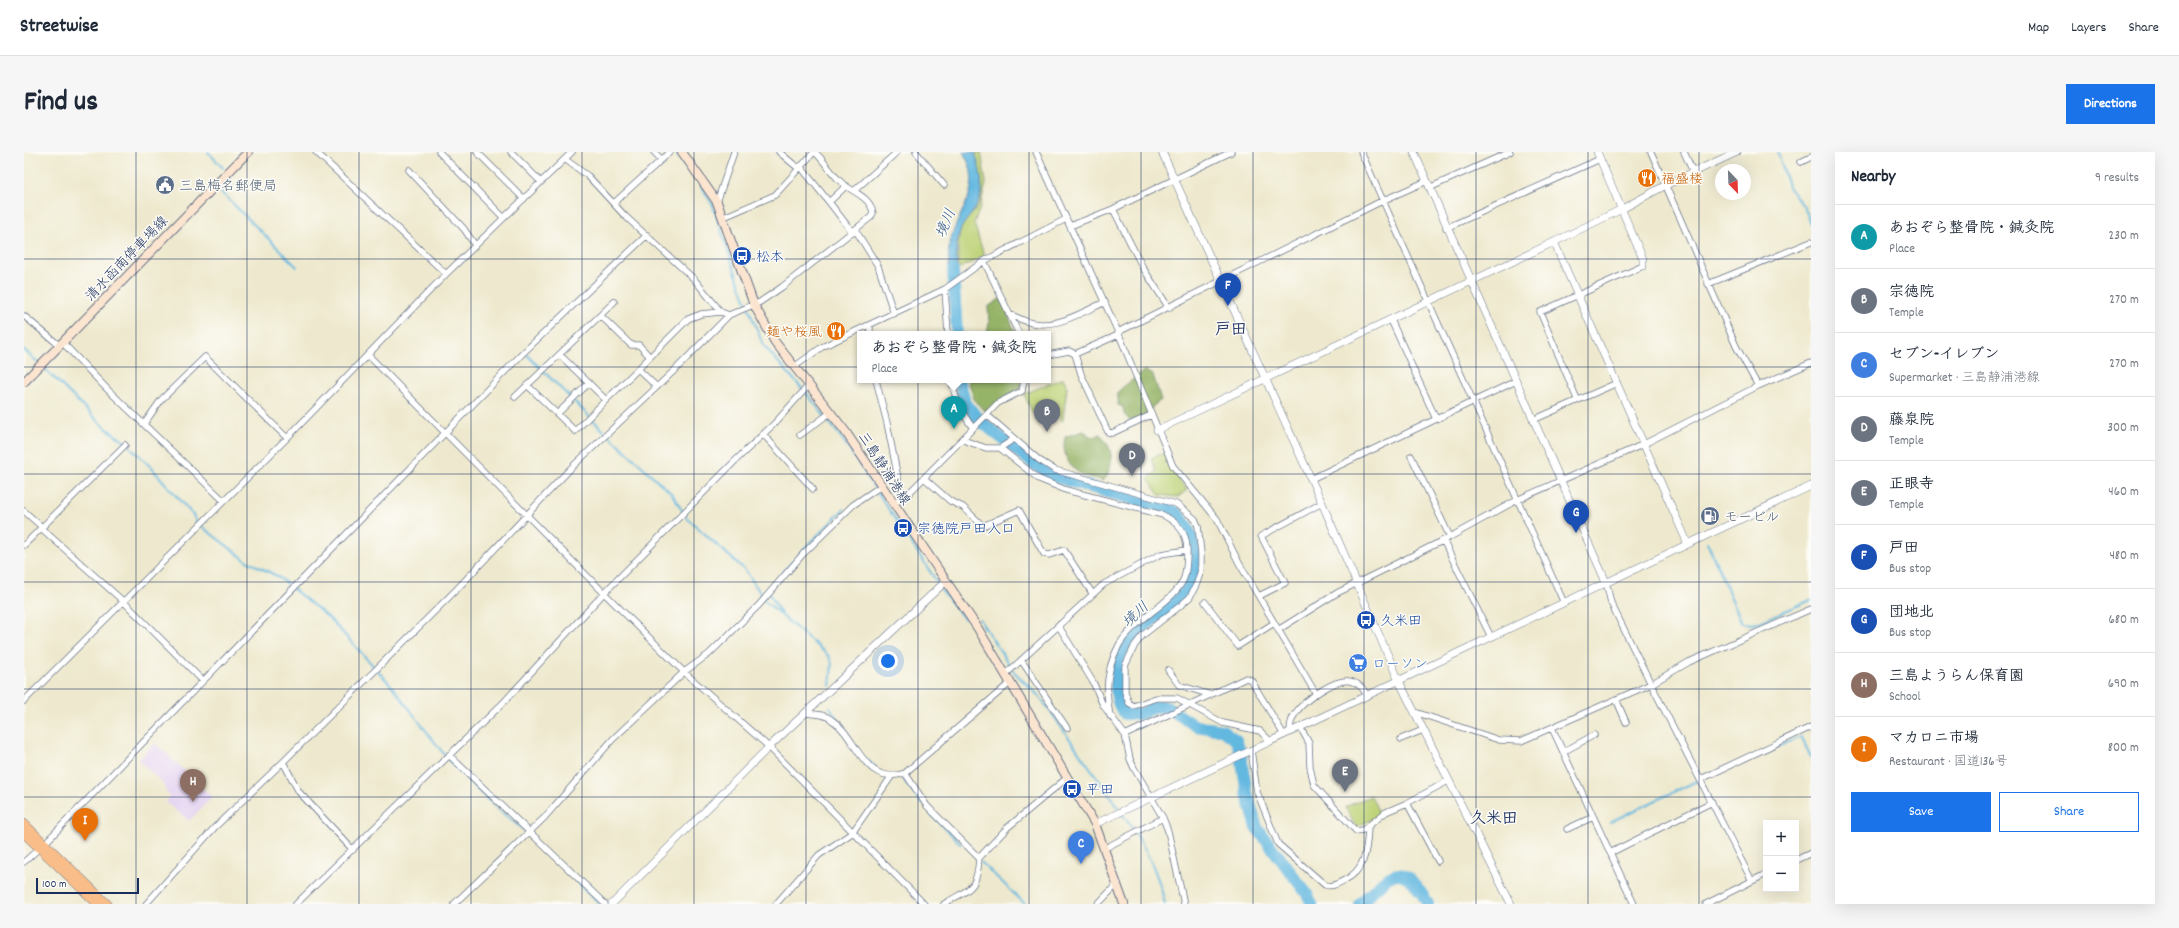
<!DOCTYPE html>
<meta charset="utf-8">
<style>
body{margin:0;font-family:Dekko,"Klee One",sans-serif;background:#f6f6f7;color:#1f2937}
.controls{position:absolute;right:12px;bottom:12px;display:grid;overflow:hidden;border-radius:0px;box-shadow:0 4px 16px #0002}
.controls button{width:36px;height:36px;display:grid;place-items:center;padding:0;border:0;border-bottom:1px solid #e0e1e3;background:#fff;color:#1f2937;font:20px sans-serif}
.compass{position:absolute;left:1691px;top:12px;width:36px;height:36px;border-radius:50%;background:#fff;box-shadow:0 4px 16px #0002;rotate:157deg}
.scale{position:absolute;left:12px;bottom:10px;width:103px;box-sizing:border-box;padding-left:4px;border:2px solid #1b2f5e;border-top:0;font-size:11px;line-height:14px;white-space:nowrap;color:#1b2f5e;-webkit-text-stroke:3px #fdfcf7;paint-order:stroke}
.you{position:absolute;left:864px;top:509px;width:14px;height:14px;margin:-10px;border:3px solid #fff;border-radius:50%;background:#1a73e8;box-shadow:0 0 0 6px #1a73e833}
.badge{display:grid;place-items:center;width:26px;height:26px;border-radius:50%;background:#1a73e8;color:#fff;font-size:13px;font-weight:700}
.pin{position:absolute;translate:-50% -33px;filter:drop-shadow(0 1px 2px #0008)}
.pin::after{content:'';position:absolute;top:21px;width:14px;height:12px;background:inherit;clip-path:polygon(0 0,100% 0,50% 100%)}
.popup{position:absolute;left:833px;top:179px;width:194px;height:52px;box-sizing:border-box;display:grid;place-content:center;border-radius:0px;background:#fff;filter:drop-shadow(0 1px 3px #0005);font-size:13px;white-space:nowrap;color:#747a83}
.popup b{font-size:15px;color:#1f2937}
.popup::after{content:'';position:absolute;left:50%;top:100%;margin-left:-8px;border:8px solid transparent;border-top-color:#fff}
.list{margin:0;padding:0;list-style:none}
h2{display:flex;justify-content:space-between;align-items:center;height:52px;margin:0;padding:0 16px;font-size:17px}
h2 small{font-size:13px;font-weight:400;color:#747a83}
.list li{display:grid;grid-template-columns:26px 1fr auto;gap:12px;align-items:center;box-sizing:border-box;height:64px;padding:0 16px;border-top:1px solid #e0e1e3}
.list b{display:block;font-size:15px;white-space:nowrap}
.list p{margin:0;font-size:13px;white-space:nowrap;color:#747a83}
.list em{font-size:13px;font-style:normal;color:#747a83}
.actions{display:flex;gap:8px;padding:12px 16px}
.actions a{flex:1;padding:9px 0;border:1px solid #1a73e8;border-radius:0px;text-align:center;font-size:14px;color:#1a73e8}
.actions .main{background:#1a73e8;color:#fff}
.map{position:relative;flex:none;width:1787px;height:752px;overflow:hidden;border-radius:0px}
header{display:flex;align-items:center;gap:24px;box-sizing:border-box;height:56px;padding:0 20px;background:#fff;border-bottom:1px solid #e0e1e3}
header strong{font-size:19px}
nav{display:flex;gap:22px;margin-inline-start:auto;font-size:14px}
.intro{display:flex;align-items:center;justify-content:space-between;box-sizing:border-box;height:96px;padding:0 24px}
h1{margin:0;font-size:28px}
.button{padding:10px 18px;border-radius:0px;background:#1a73e8;color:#fff;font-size:14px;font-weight:700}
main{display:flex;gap:24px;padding:0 24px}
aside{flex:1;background:#fff;border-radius:0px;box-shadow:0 4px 16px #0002}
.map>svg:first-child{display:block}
.built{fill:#e4d3f1}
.green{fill:#bdd276;stroke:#6c806a}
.forest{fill:#96b467;stroke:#587262}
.water{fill:#63b8e0;stroke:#3f749f}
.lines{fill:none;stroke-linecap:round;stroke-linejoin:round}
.stream{stroke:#63b8e0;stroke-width:2}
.river{stroke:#63b8e0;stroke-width:12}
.minor-casing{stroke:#657085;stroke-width:7}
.tertiary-casing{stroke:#657085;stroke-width:8}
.secondary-casing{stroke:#657085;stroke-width:10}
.trunk-casing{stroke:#657085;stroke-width:10}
.minor{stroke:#fff;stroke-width:5.5}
.tertiary{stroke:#fff;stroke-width:7}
.secondary{stroke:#fce5d0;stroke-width:8}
.trunk{stroke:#f8bd89;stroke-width:9}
.grid{fill:none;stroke:#1b2f5e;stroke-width:1;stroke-opacity:0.55}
.labels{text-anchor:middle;stroke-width:3;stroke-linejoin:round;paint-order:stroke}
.food-label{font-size:14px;fill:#c56008;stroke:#fdfcf7;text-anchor:start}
.service-label{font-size:14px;fill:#4e5e75;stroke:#fdfcf7;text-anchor:start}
.transit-label{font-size:14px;fill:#164399;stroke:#fdfcf7;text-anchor:start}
.street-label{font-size:14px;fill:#1b2f5e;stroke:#fdfcf7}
.shop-label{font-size:14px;fill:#366cbe;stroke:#fdfcf7;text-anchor:start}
.water-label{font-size:15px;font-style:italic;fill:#315885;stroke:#fdfcf7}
.quarter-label{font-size:16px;font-weight:bold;fill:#1b2f5e;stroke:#fdfcf7}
</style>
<header>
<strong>Streetwise</strong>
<nav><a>Map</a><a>Layers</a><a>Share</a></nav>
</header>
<div class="intro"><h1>Find us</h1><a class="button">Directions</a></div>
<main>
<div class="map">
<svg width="1787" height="752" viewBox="0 0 1787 752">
<rect width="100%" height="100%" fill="#fdfcf7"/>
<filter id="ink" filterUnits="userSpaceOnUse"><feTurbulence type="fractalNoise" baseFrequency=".025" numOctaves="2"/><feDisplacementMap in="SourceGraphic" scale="8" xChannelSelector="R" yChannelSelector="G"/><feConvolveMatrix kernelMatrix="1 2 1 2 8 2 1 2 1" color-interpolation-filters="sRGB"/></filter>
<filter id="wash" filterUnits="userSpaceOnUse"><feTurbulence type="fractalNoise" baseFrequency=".012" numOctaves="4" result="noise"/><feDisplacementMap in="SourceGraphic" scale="16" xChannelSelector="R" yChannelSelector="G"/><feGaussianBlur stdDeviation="0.9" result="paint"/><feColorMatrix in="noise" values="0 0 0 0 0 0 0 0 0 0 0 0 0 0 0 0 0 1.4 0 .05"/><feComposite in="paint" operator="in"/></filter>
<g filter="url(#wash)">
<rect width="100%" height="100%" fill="#eee9ce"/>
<path class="built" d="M131 591 188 645 165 669 142 650 146 644 141 638V633L115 609V607Z"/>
<path class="green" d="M953 0H957L962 31 956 56 950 71 960 104 934 117C934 104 933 90 937 77 940 69 947 64 952 57 963 42 956 19 952 3Z
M1039 226 1043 234 1039 268 1037 269 1030 253 1009 262 1000 242Z
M1140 301 1143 311 1163 338 1154 345 1135 343 1124 327 1132 319 1127 306Z
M1347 644 1356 663 1332 675 1321 655Z"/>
<path class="forest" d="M977 146 992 182H963L965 171 964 155Z
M1120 218 1129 223 1137 248 1129 254 1124 262 1106 269 1100 262 1099 255 1094 253C1095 248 1093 244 1094 240 1095 237 1115 224 1120 218Z
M944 228H998V235L969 252 962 259 959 258 950 247Z
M1059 279 1063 281 1065 285H1071L1076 282C1078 286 1082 289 1084 293 1090 303 1087 321 1079 329 1074 326 1069 326 1064 325 1046 319 1037 303 1041 285Z"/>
<path class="water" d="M939 0 951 1C957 19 962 41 950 58 945 66 938 72 935 81 931 96 932 113 934 128L926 133C926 119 923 103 926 90 935 55 961 37 939 0Z"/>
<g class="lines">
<path class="stream" d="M184 0 199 16
M651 0 669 22
M1754 0 1764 34 1780 55 1787 72
M206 25 194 37 273 115
M677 34 688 52
M688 51 716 134 739 193 783 242 819 288 915 433
M0 198 16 212
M503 203 578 277 648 342 662 365 722 419 742 450 805 504 808 512 806 534
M19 215 79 274 101 290 126 314 169 363 173 371 223 409 253 424 305 466 367 533 426 610 471 655 500 678
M1683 390 1718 471 1729 472 1735 470 1787 448
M917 437 940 467
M757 462 743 438 782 395 820 357
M955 467 991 521 1016 545 1096 658
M806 555 817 573
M1738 601 1777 585 1787 605
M842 607 852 616
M880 628 898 652
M1098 662C1118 688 1134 720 1141 752
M908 663 937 692
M1586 670 1675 628
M957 710 1001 752
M544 720 575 752"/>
<path class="river" d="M929 119 933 182
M935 228 941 250 955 268 1024 323 1150 359C1174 379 1179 421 1157 444 1129 473 1089 483 1092 533 1092 542 1094 555 1101 562H1117L1128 556 1138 554 1144 556 1172 574 1198 578 1212 588 1216 598 1223 641 1233 676 1268 722 1283 742 1288 752
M1336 752C1368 720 1377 705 1404 752"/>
</g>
</g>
<g filter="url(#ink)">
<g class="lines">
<defs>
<path id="minor" d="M292 0 422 122
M415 0 480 66
M453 0 500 47
M487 0 517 30
M630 0 637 7
M755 0 774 16
M892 0 920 33
M1012 0 1094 180 1149 314 1193 367 1215 411 1292 542
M1337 0 1540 451
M1627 0 1712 194 1734 234
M1660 0 1669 20
M542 8 564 24 601 64 670 127 697 160 705 163
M1777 10 1787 5
M776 14 805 50
M385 18 440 77 451 93
M822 34 805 50 829 81
M1405 36 1486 0
M831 38 873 0
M693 50 710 0
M590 51 646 0
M1089 57 1119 116 1145 156
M700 65 751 43 790 0
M1046 74 1089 57 1207 0
M1422 76 1576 7
M832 79 854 114 870 162
M960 109 995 182
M1684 132 1787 90
M921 137 924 182
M985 162C993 165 1001 170 1009 171 1033 176 1059 160 1081 150
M0 164 35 193
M577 164 607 193H615L626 205
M1367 168 1412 267
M846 173V182
M1094 180 1360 48 1403 29
M38 190 83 237 199 348
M1051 202 1057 222 1084 280 1088 281 1127 263
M344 203 580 441 660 520 745 595 900 752
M536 203 582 248 614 217 633 235
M1024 203 1045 199 1051 202 1094 183
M770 215 798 195 921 137 960 109 1042 67
M614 217 664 167 677 162 697 160
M852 228 863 271 878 346
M928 228C930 246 938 262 949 276
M503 233 551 279 582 248
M491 245 590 150
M1553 247 1516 160 1619 114
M533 262 565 231
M963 263 1015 308 1031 318 1152 352 1171 367 1174 374 1177 401V418L1173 431 1166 445 1156 454 1119 483 1111 493 1101 514V540L1105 551 1110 554 1132 546H1153L1199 571 1236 579 1246 589
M1509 268 1593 231
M120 272 137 248 181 205 263 286
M739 282 789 337
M776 283 806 261
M939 288 962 296H976L1015 327 1042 338 1139 363C1154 371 1163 380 1163 398 1163 407 1163 417 1160 426 1152 449 1110 467 1095 493 1083 515 1081 540 1086 564
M976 296 990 287
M1387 304 1426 385
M900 326 926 349 939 355 959 374 995 358 1020 402 1025 403 1040 398 1068 441
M1287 327 1492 229
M869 352 884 342 974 251 998 239 1000 228
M0 359 18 375
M17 376 99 449 178 528
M1419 388 1467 485
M0 393 101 293
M1582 430 1587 451 1627 532 1728 729
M1235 444 1261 431 1237 384 1298 351
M1181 450 1214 494 1250 471
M1034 473 1069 530 1079 553 1101 583 1106 607 1110 616 1139 666 1144 679 1160 752
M1254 478 1313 441 1426 385 1493 348 1620 292 1734 234 1787 211
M997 508 1043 576
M1144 518 1155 533 1187 543
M982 522 1080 432 1137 402 1163 398
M1592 547 1602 570
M0 549 263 286 422 122 548 0
M1391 560 1475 588 1497 589 1627 532 1665 510 1787 457
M782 561C792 563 799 561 808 568 834 585 839 635 881 621L987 530
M1276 575 1285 591 1286 615 1290 633 1332 679 1339 678 1362 660 1383 651 1424 629
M1528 576 1610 752
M1266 580C1266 573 1267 567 1271 562 1279 549 1314 523 1329 530 1336 532 1339 537 1343 543
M1101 583 1222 526 1227 528 1260 583
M1377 587 1399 578
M1227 598 1233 640 1254 692 1301 733C1308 735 1313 732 1319 729 1341 719 1343 699 1344 676
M1539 600 1570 583
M425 603 581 752
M259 610 275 640 329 698
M881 621 903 654 955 706
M1677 627 1787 575
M1383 651 1414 709
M1543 677 1569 665
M1081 696 1139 666
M1586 701 1688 650
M1772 708 1787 701
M0 710 20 692 500 200 623 83
M122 752 191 675 259 610 433 437 547 316 653 216 705 163 736 150 758 135 847 65 849 61C847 45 828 40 818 31 808 22 801 10 791 0
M272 752 479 551 580 441 713 307 751 271 785 233
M430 752 520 666 589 587 660 520 685 502 735 453 779 402 829 353 857 334
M752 752 795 703 828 681 867 625
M920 752C946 736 953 739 955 706L983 676 1044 625
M1074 752 1094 731
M1682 752 1742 722"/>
<path id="tertiary" d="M1138 0 1298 351 1375 529 1487 752
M1390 0 1582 430
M1573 0 1619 107V114
M1530 90 1664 392
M1133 278 1530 90 1598 57 1642 33 1713 0
M1071 672 1787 334
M588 752 745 595 921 430"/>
<path id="secondary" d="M658 0 693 50 730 153 751 190 821 279 953 475 1071 672 1100 752
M0 230 224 0"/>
<path id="trunk" d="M0 672 83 752
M0 681 74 752"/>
</defs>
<use href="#minor" class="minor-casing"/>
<use href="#tertiary" class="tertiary-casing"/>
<use href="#secondary" class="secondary-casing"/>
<use href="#trunk" class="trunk-casing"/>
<use href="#minor" class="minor"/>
<use href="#tertiary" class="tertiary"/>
<use href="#secondary" class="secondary"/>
<use href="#trunk" class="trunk"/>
</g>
</g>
<path class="grid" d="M112 0V752M223 0V752M335 0V752M447 0V752M558 0V752M670 0V752M782 0V752M894 0V752M1005 0V752M1117 0V752M1229 0V752M1340 0V752M1452 0V752M1564 0V752M1675 0V752M0 107H1787M0 215H1787M0 322H1787M0 430H1787M0 537H1787M0 645H1787"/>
<defs>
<symbol id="restaurant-disc" viewBox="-11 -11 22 22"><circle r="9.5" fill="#e8710a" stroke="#fdfcf7"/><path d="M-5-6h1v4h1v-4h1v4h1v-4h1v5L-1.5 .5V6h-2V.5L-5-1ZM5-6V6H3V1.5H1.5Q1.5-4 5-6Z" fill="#fff"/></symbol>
<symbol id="civic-disc" viewBox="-11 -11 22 22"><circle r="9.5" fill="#5c6f8a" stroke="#fdfcf7"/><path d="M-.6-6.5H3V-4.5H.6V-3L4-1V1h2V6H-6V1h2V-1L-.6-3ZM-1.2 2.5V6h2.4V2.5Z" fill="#fff"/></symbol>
<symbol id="bus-disc" viewBox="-11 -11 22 22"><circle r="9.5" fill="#1a4fb4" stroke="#fdfcf7"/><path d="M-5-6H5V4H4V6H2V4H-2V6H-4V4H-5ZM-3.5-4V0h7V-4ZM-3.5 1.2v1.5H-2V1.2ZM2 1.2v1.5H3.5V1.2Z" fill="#fff"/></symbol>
<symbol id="fuel-disc" viewBox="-11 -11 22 22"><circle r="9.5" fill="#5c6f8a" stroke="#fdfcf7"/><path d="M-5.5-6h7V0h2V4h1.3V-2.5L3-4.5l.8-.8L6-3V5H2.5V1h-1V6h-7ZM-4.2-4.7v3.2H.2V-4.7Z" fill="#fff"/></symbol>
<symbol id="supermarket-disc" viewBox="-11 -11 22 22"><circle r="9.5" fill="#3f7fe0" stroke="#fdfcf7"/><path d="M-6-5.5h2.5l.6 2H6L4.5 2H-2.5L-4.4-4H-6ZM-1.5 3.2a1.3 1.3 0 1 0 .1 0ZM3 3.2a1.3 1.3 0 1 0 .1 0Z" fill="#fff"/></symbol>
</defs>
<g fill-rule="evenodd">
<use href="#restaurant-disc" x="1612" y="15" width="22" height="22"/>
<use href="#civic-disc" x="130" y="22" width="22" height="22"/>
<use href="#bus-disc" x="707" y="93" width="22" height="22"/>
<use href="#restaurant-disc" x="801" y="168" width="22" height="22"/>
<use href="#fuel-disc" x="1675" y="353" width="22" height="22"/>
<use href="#bus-disc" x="868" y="365" width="22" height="22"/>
<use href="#bus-disc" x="1331" y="457" width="22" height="22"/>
<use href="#supermarket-disc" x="1323" y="500" width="22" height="22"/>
<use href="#bus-disc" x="1037" y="626" width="22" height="22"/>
</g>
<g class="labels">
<g class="food-label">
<text x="1637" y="31">福盛楼</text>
<text x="798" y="184" text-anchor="end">麺や桜風</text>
</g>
<g class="service-label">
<text x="155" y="38">三島梅名郵便局</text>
<text x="1700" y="369">モービル</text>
</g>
<g class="transit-label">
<text x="732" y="109">松本</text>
<text x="893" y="381">宗徳院戸田入口</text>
<text x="1356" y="473">久米田</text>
<text x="1062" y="642">平田</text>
</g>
<g class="street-label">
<text transform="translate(102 106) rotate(-46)" y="5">清水函南停車場線</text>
<text transform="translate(861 316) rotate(57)" y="5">三島静浦港線</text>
</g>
<g class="shop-label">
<text x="1348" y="516">ローソン</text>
</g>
<g class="water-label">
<text transform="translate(921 71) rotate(-67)" y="5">境川</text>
<text transform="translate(1111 462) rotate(-43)" y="5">境川</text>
</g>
<g class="quarter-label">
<text x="1207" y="182">戸田</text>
<text x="1470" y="671">久米田</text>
</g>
</g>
</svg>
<div class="controls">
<button>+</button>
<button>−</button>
</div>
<svg class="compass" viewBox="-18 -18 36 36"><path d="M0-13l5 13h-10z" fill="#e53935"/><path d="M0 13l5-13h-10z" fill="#747a83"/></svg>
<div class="scale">100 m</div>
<div class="you"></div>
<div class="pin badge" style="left:930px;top:277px;background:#0f9aa8">A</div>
<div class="popup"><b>あおぞら整骨院・鍼灸院</b>Place</div>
<div class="pin badge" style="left:1023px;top:280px;background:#6b7280">B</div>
<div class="pin badge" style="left:1057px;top:712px;background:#3f7fe0">C</div>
<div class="pin badge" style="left:1108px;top:324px;background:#6b7280">D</div>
<div class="pin badge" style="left:1321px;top:640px;background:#6b7280">E</div>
<div class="pin badge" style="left:1204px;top:154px;background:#1a4fb4">F</div>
<div class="pin badge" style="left:1552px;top:381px;background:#1a4fb4">G</div>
<div class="pin badge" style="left:169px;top:650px;background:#8d6e63">H</div>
<div class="pin badge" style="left:61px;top:689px;background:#e8710a">I</div>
</div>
<aside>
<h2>Nearby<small>9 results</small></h2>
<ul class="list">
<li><span class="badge" style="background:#0f9aa8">A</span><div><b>あおぞら整骨院・鍼灸院</b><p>Place</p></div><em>230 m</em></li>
<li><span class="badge" style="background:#6b7280">B</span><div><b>宗徳院</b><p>Temple</p></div><em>270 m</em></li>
<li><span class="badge" style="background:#3f7fe0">C</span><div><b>セブン-イレブン</b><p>Supermarket · 三島静浦港線</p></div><em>270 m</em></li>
<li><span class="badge" style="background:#6b7280">D</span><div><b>藤泉院</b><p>Temple</p></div><em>300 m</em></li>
<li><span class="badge" style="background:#6b7280">E</span><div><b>正眼寺</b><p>Temple</p></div><em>460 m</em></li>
<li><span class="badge" style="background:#1a4fb4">F</span><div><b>戸田</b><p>Bus stop</p></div><em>480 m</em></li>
<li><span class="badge" style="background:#1a4fb4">G</span><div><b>団地北</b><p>Bus stop</p></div><em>680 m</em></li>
<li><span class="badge" style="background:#8d6e63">H</span><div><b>三島ようらん保育園</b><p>School</p></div><em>690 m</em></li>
<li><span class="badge" style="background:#e8710a">I</span><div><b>マカロニ市場</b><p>Restaurant · 国道136号</p></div><em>800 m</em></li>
</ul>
<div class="actions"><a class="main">Save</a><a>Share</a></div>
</aside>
</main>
